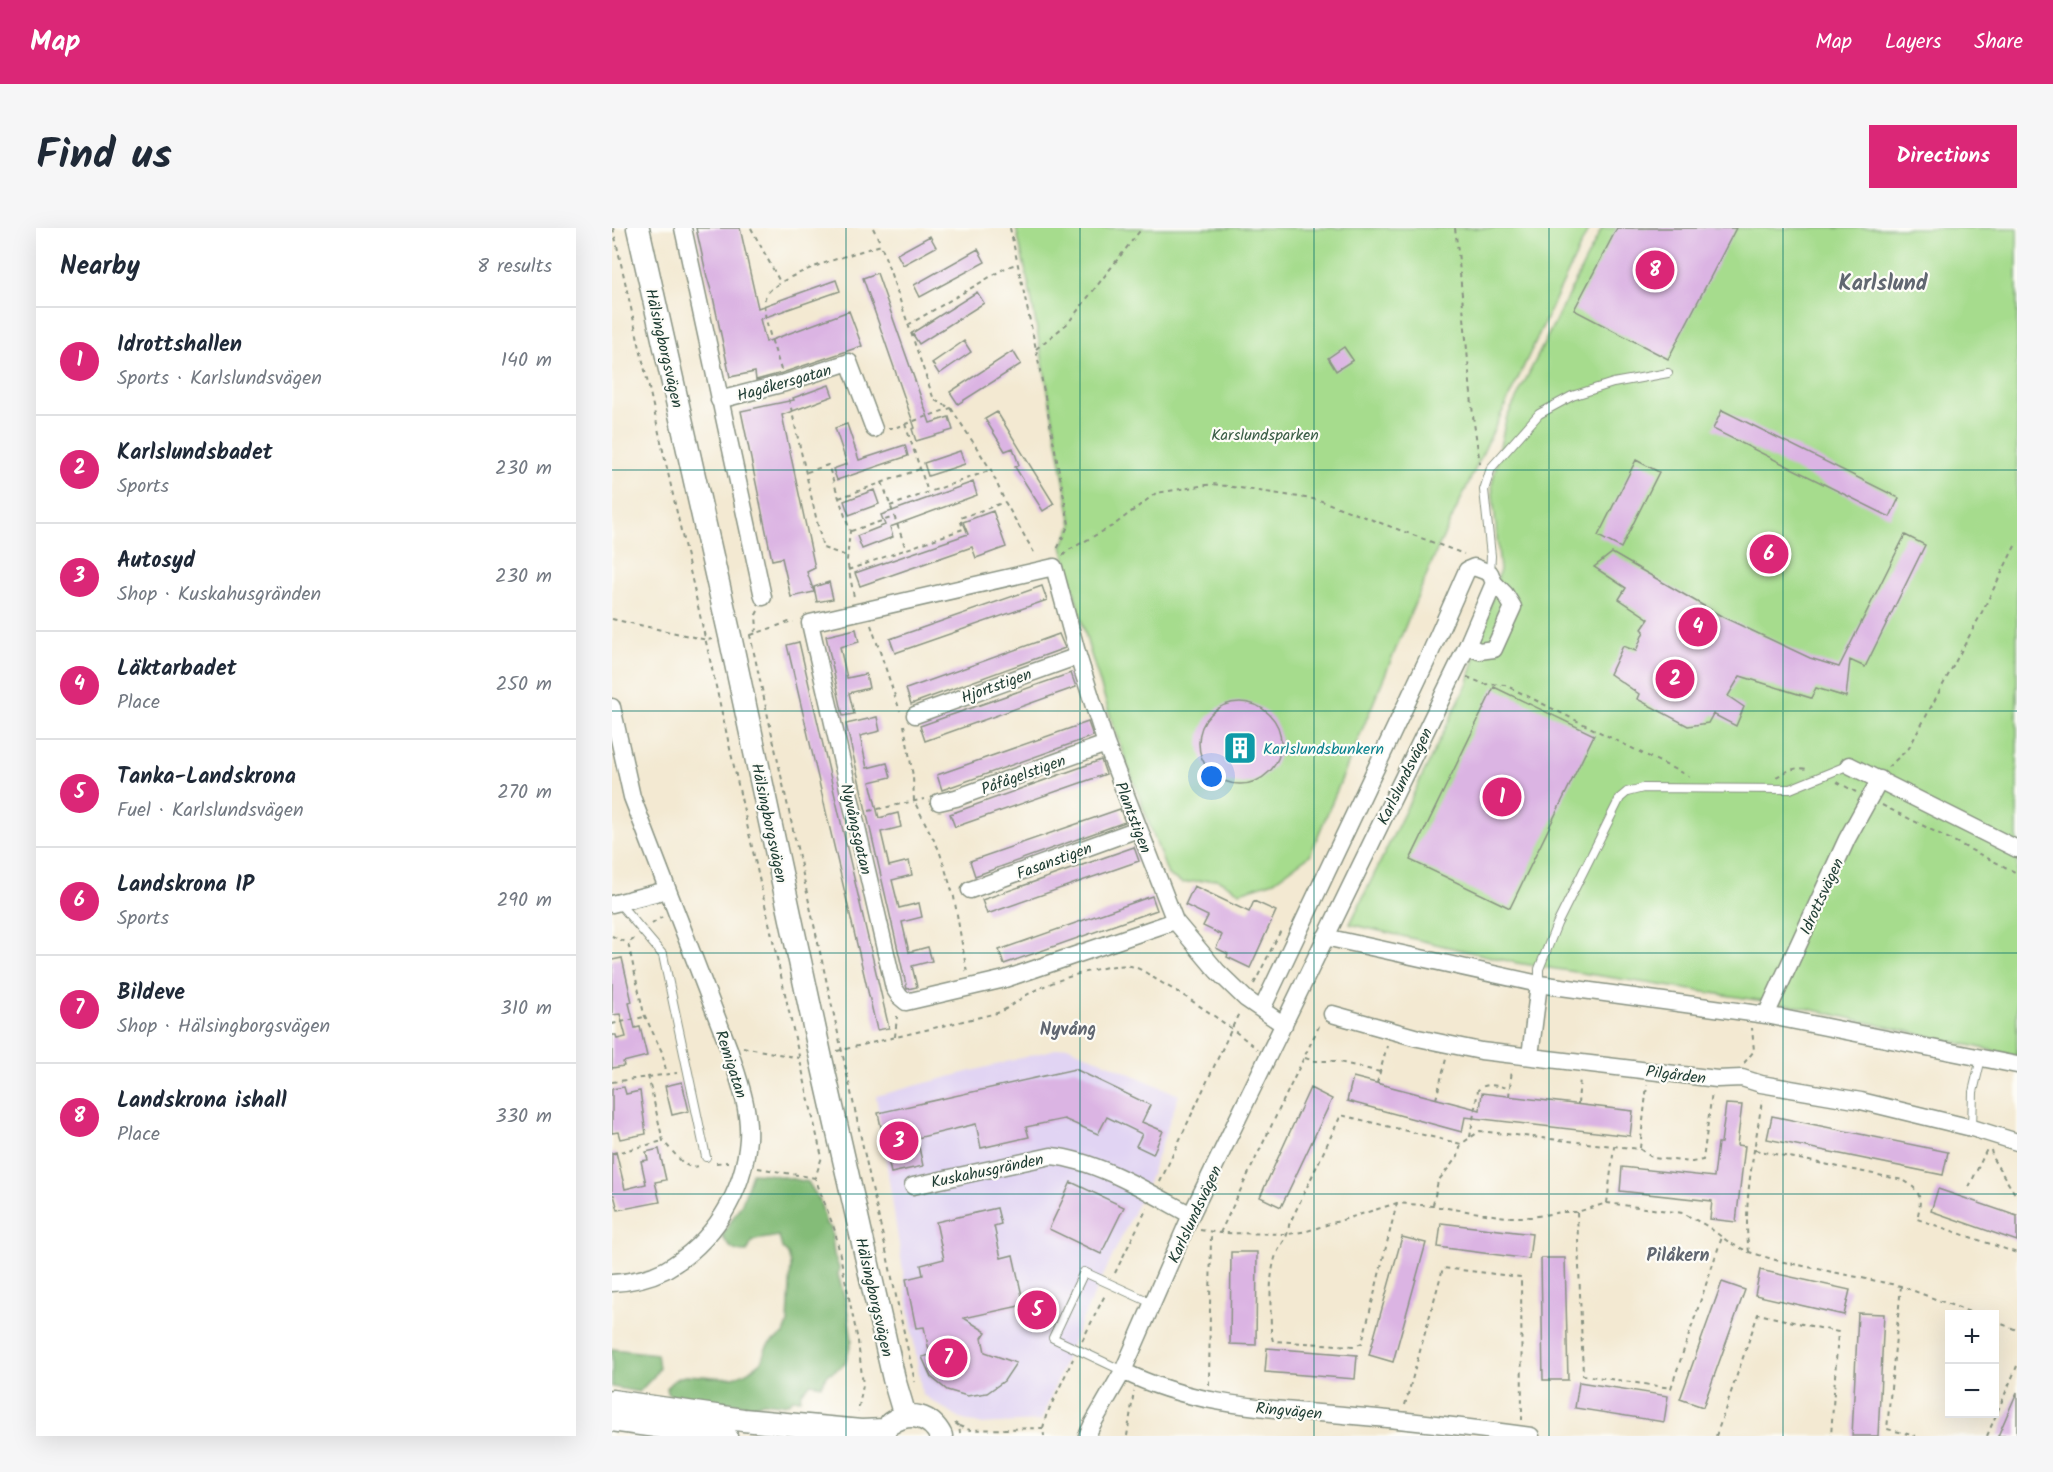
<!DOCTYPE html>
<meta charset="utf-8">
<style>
body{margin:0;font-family:Kalam,sans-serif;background:#f6f6f7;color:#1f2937}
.controls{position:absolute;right:18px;bottom:18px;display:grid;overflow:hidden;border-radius:0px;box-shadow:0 6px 24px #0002}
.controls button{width:54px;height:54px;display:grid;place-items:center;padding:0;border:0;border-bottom:2px solid #e0e1e3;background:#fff;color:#1f2937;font:30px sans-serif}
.you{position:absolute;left:600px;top:549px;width:21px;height:21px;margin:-15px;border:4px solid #fff;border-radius:50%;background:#1a73e8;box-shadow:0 0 0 9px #1a73e833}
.badge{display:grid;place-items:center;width:39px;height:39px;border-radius:50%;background:#db2777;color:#fff;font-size:20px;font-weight:700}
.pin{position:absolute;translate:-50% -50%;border:3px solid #fff;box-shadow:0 2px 6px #0006}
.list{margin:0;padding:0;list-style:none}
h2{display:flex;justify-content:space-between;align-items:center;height:78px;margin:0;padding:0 24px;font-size:26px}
h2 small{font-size:20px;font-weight:400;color:#747a83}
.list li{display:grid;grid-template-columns:39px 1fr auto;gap:18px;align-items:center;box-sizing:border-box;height:108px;padding:0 24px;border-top:2px solid #e0e1e3}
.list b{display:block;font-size:22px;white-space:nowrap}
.list p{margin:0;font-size:20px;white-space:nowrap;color:#747a83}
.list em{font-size:20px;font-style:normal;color:#747a83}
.map{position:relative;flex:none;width:1405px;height:1208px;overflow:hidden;border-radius:0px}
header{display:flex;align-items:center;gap:36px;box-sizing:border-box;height:84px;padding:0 30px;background:#db2777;color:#fff}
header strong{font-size:28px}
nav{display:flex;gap:33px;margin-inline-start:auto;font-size:21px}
.intro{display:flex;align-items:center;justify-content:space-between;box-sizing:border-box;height:144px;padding:0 36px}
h1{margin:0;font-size:42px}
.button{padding:15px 27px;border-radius:0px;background:#db2777;color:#fff;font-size:21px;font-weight:700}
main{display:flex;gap:36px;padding:0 36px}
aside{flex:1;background:#fff;border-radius:0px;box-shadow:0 6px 24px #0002}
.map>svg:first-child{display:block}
.built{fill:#e1d4f3}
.green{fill:#a6dc8d;stroke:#628c60;stroke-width:1.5}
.forest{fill:#84bc78;stroke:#527c56;stroke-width:1.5}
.building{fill:#dbb4e3}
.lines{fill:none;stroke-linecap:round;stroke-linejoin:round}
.lane-casing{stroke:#899383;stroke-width:10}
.street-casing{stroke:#899383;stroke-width:19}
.secondary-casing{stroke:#899383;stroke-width:25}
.path{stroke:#899383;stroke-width:2;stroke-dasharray:4.5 4.5;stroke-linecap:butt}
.lane{stroke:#fff;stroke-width:8}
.street{stroke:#fff;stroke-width:16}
.secondary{stroke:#fff;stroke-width:22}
.grid{fill:none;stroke:#0f766e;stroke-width:1.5;stroke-opacity:0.55}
.labels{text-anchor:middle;stroke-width:4.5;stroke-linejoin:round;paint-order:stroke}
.street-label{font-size:16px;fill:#1f3d34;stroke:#fdfcf7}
.park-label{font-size:16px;fill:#3a5d46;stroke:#fdfcf7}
.culture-label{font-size:16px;fill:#0d838f;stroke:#fdfcf7;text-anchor:start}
.neighbourhood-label{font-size:18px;font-weight:bold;fill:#616771;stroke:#fdfcf7}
.district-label{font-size:22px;font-weight:bold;fill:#616771;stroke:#fdfcf7}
</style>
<header>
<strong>Map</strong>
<nav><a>Map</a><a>Layers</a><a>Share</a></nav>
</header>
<div class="intro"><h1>Find us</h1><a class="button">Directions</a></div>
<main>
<aside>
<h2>Nearby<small>8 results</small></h2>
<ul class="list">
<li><span class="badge">1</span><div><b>Idrottshallen</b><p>Sports · Karlslundsvägen</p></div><em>140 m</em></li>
<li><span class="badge">2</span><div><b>Karlslundsbadet</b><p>Sports</p></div><em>230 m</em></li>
<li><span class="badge">3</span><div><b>Autosyd</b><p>Shop · Kuskahusgränden</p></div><em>230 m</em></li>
<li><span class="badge">4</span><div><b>Läktarbadet</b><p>Place</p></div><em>250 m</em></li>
<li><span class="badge">5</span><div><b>Tanka-Landskrona</b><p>Fuel · Karlslundsvägen</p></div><em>270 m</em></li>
<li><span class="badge">6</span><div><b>Landskrona IP</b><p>Sports</p></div><em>290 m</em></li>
<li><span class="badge">7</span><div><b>Bildeve</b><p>Shop · Hälsingborgsvägen</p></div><em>310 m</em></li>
<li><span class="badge">8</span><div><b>Landskrona ishall</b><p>Place</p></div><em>330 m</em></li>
</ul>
</aside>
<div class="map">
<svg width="1405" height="1208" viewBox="0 0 1405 1208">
<rect width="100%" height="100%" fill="#fdfcf7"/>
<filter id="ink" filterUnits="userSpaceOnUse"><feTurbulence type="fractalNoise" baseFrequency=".0167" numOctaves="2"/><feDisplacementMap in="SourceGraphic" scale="12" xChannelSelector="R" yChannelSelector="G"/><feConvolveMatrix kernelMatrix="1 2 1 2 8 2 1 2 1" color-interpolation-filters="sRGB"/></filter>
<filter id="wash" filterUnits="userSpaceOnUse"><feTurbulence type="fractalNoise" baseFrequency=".008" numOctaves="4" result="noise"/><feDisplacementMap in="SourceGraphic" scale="24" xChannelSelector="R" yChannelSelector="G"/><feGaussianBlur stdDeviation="1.35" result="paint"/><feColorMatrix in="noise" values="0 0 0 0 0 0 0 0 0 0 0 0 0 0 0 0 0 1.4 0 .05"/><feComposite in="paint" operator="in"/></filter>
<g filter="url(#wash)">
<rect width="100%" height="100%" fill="#f3e9d2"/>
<path class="built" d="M455 818 567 867 537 952 469 1094 429 1193 367 1196 348 1191 310 1166 264 868Z"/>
<path class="green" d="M404 0H977L825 322 698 627 662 653 628 664 605 651 570 655 556 647 503 503 477 420 450 318 460 297 418 63Z
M990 0H1405V828L1184 778 905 735 738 696 856 454 888 342 880 256 894 191Z"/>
<path class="forest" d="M140 945 156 946 196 954 208 973 214 996 219 1000 222 1027 227 1040 226 1047 234 1074 240 1112 233 1136 215 1147 209 1157 199 1155 189 1164 188 1171H181L176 1175 167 1176 151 1174 139 1179 128 1176 59 1168 56 1165 55 1160C69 1136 102 1155 125 1148 130 1147 146 1138 149 1134 152 1128 152 1122 156 1117 161 1112 167 1110 172 1106L176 1095 179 1036 176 1026 170 1020 167 1008 143 1012 140 1014 135 1024C122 1025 117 1019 110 1008L130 975Z
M0 1121 45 1126 47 1140 42 1148 27 1164 0 1159Z"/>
<g id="blocks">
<path class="building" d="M84 0H128L146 80 224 52 228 63 148 91 154 114 237 83 250 118 170 145 144 152 143 144 118 149 101 69 95 49Z
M1005 0H1124L1056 131 962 82Z
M318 8 324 19 291 37 285 26Z
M366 21 373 34 308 69 302 57Z
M265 45 318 195 337 189 341 202 304 213 300 201 303 200 251 50Z
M365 64 372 75 307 116 300 105Z
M352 113 359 124 327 146 320 135Z
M732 119 741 132 724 143 716 130Z
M401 123 409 136 346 176 338 164Z
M217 157 221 168 170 187 203 340 195 344 202 364 179 369 170 330 160 332 129 183 182 172 181 170Z
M1110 182 1287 270 1278 289 1101 201Z
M385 184 442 276 431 283 403 239 407 237 401 220 393 223 373 191Z
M235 196 247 232 293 217 296 228 225 252 221 241 235 236 223 200Z
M348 223 353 236 316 248 312 235Z
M1024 232 1047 244 1009 320 986 308Z
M361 254 365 267 278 299 281 309 250 321 245 308 273 297 269 287Z
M262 262 267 276 237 287 232 273Z
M381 283 394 319 364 330 360 319 248 358 243 345 356 306 351 294Z
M1293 307 1313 317 1253 439 1238 432 1234 469 1204 460 1199 470 1128 448 1116 468 1132 479 1124 498 1101 486 1096 495 1076 498 1025 471 1027 466 998 446 1011 418 1024 423 1032 403 1030 401 1037 391 1007 371 1014 360 982 339 1000 325 1111 389 1198 430 1227 439Z
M217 354 221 371 205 374 202 359Z
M430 358 435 372 283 425 278 411Z
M244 401 247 414 228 419 235 450 254 446 257 460 237 465 242 486 231 488 214 408Z
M447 406 453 420 299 476 294 461Z
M187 414 277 800 265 802 175 417Z
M459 445 464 459 313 513 308 498Z
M882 459 982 507 898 680 798 632Z
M587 515a41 41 0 1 1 82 0a41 41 0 1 1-82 0Z
M265 489 268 503 248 508 255 540 275 535 279 549 258 554 267 590 286 585 289 599 269 604 277 638 297 633 300 647 280 652 287 680 307 675 310 689 290 694 297 724 316 719 320 733 300 738 305 759 295 761 234 496Z
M476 494 481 508 330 562 325 547Z
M489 532 494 546 343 599 338 586Z
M508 581 513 594 363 648 358 633Z
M522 619 527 633 375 686 370 672Z
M582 658 637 684 642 673 664 683 638 740 615 729 616 726 604 720 610 707 591 698 596 688 573 677Z
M540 668 545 682 392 736 387 722Z
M10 730 20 774 17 775 23 800 28 799 35 828 11 834 12 838 0 840V807H4L5 811 14 809 8 786 0 787V732Z
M463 841 538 877 530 894 551 903 541 926 524 918 530 906 495 889 486 906 452 891 414 899 417 909 369 920 364 896 305 910 311 938 279 945 266 885Z
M741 849 868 882 870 865 1021 883 1018 908 853 889 850 904 735 873Z
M70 854 77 883 60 887 53 858Z
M12 859 14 866 28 863 34 906 8 911 6 904 0 905V861Z
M698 860 720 871 669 979 648 969Z
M1114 876 1130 877 1125 917 1133 918 1124 994 1098 991 1100 973 1008 963 1010 939 1102 949 1106 915H1109Z
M1160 888 1336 924 1331 947 1155 911Z
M47 921 54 952 43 954 48 974 6 982 2 967H0V925L4 924 13 961 34 956 29 933 36 932 34 924Z
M459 954 512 979 489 1026 437 1001Z
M1326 961 1405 988V1013L1319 983Z
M385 980 389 996 382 998 389 1030 401 1027 412 1077 352 1090 374 1104 370 1110 373 1124 404 1135 392 1153 375 1165 355 1168 335 1162 319 1149 310 1129 318 1127 312 1099 304 1100 294 1051 311 1047 309 1037 332 1031 324 994Z
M829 995 920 1006 917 1031 826 1019Z
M790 1009 814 1015 781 1134 757 1127Z
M619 1024H645L644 1117 618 1116Z
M929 1030H953L956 1152H931Z
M1148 1042 1238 1062 1232 1087 1143 1067Z
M1110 1054 1133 1062 1091 1179 1068 1171Z
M440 1070 443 1084 416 1090 413 1077Z
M1246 1085 1272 1086 1266 1208H1240Z
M655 1120 745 1127 743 1151 653 1144Z
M967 1154 1056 1168 1052 1194 963 1180Z
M1405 1164V1208H1386Z"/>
</g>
</g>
<g filter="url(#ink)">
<use href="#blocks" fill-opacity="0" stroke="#899383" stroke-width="1.5"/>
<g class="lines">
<defs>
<path id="lane" d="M878 345 879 328 872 262 879 240 927 186 960 168 1001 155 1056 145
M7 675 51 727 94 929
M927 756V741L945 696 1008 570 1015 564 1031 560 1178 561 1237 537
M1360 900 1361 864 1369 830
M511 1143 441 1110 472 1044 540 1075"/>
<path id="street" d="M71 0 151 369
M107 172 173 155 237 134 262 201
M855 418 867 423 882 421 901 379 893 366 882 355
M0 479 20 569 117 821C126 850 138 880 136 911 132 965 101 1015 53 1042 37 1050 18 1054 0 1055
M303 487 466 428
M1237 537 1405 621
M327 574 344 570 494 516
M358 662 526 601
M0 676 55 662
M563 693 393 751 294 774 288 769 282 760 198 395 442 339 466 428 494 516 563 693 605 743 634 771 672 797
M713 709 927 756 1154 787 1405 837
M720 786 806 810 869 823 1105 851 1130 850 1149 856 1249 873 1360 900 1405 914
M1154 787 1235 611 1268 551
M918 828 927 756
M301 958 439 928C485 932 538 965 579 987
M511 1143C581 1179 665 1181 742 1188 802 1193 861 1200 919 1208
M475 1208 481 1195 511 1143 579 987 855 418 882 355 878 345 862 339 855 342 816 430 650 781"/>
<path id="secondary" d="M26 0 118 408 208 826 282 1151 293 1188
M0 1173 131 1192 249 1203 273 1202
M0 1192 114 1208
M279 1195C298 1182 319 1188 329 1208"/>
</defs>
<use href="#lane" class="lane-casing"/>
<use href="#street" class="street-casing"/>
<use href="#secondary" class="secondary-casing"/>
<path class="path" d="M1 0 207 917 210 929 203 950 223 1003 246 1113 251 1157 246 1184
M139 0 168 54
M261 0 269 16
M398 0 424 121 457 296 444 324
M843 0 846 23 861 188 868 236
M296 97 395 39 405 36
M424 121 456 95 530 0
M169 142C164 124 149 87 153 70 159 48 247 24 269 17L322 172 339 180 379 242 393 274 424 328
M177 171 211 320 235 328
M293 196 316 264
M276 200H282L339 180
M195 244 216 237 238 303 235 332 242 369
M270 254 294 321
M227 270 308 241
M278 278 379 242
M239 303 282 289
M451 328 455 323 502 297 544 265 601 256 707 272 852 326
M236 342 351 301 348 290 393 274
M146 383 144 387 145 401 138 407 303 1154
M0 391 95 412 100 411
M259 397 288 483
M139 407 177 394H182
M855 449 872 456 893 457 1078 549
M292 497 301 548 302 573 327 622 342 669 355 745
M1276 539 1297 520 1368 388 1405 314
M1164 549C1176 543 1184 537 1198 542
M1225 554 1244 564
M1270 577 1405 645
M257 583 312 571
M40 696 50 689
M0 708 16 715
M22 711 16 715 32 786 50 824 55 847
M642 756 669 702
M0 796 32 789
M283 809 285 788
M131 819 187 830
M225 823 385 785C398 780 408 770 420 764 439 753 502 732 522 739 532 742 541 750 550 755 584 774 615 796 645 821
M693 830 702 833H723L768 844
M1132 835 1142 823 1140 800
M36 848 51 913 71 935 78 939 90 938
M0 854 65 845
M765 855 775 818
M897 868 900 841
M824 871 834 831
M966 876 968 849
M858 909 866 862C874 853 887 859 898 860
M1028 920 1035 857
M1143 922 1291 952C1310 963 1310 971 1305 991L1405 1025
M1379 922 1381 931 1405 969
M0 926 51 913
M104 935 116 934
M146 940 203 950
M548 954 627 785
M1357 959 1375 921
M785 975 750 1115 742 1118 661 1113 659 1105C659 1080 656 1050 664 1027 669 1015 676 1011 677 997L729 887 849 916 868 903 1028 921 1041 930 1080 934 1091 932 1100 864
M995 975 1002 919
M821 977 826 953 846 928 849 916
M965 984 971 1147 1059 1160 1110 1009
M588 1002 608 1005 677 1006 695 1003 785 975 821 978 894 989H920L950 984H965L995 975 1071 985 1095 998 1118 1015 1137 1024 1167 1033 1289 1058 1363 1086
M608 1005 709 794
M1137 1024C1130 974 1143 922 1150 872
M503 1045 535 980
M1289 1058 1275 1201 1304 1208
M1382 1093 1405 1102
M470 1113 493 1067
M597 1157 599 1004
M793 1177 831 1040 909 1049 910 1192
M343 1195 347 1198 348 1205
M347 1198 358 1202 431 1200 432 1208
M431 1200 434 1188 461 1131
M515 1208 522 1163
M1104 1208 1146 1086 1226 1104 1219 1208
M1375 1208 1405 1138"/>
<use href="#lane" class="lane"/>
<use href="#street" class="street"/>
<use href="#secondary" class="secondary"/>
</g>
</g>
<path class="grid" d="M234 0V1208M468 0V1208M702 0V1208M937 0V1208M1171 0V1208M0 242H1405M0 483H1405M0 725H1405M0 966H1405"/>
<defs>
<symbol id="building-square" viewBox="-11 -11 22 22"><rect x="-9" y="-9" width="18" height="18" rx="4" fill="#0f9aa8" stroke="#fdfcf7"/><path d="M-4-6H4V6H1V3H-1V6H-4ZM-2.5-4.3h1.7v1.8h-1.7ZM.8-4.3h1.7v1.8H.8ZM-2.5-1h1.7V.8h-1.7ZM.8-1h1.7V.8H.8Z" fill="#fff"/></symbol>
</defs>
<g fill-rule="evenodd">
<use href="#building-square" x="609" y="501" width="38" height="38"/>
</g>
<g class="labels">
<g class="street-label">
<text transform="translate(53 120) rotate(77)" y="6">Hälsingborgsvägen</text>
<text transform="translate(172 154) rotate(-16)" y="6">Hagåkersgatan</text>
<text transform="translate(384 457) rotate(-20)" y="6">Hjortstigen</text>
<text transform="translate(411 546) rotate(-20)" y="6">Påfågelstigen</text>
<text transform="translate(792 548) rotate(-64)" y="6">Karlslundsvägen</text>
<text transform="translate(522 589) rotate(69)" y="6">Plantstigen</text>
<text transform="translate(158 595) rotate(78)" y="6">Hälsingborgsvägen</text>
<text transform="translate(245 601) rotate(77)" y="6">Nyvångsgatan</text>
<text transform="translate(442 632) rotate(-20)" y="6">Fasanstigen</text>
<text transform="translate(1209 668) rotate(-65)" y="6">Idrottsvägen</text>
<text transform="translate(120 836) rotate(72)" y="6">Remigatan</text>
<text transform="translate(1064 846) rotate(7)" y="6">Pilgården</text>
<text transform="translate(375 942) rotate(-12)" y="6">Kuskahusgränden</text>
<text transform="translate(582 986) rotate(-65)" y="6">Karlslundsvägen</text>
<text transform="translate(263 1069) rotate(77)" y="6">Hälsingborgsvägen</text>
<text transform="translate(677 1182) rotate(5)" y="6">Ringvägen</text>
</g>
<g class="park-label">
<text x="653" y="212">Karslundsparken</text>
</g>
<g class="culture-label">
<text x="651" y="526">Karlslundsbunkern</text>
</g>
<g class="neighbourhood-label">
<text x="456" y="807">Nyvång</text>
<text x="1066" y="1033">Pilåkern</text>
</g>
<g class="district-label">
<text x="1271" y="62">Karlslund</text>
</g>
</g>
</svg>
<div class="controls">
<button>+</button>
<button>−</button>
</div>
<div class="you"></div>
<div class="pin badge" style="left:890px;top:569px">1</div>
<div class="pin badge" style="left:1063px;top:451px">2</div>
<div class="pin badge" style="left:287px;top:913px">3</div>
<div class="pin badge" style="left:1086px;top:399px">4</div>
<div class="pin badge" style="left:425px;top:1082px">5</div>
<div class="pin badge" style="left:1157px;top:326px">6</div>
<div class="pin badge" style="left:336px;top:1130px">7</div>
<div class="pin badge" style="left:1043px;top:42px">8</div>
</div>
</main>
